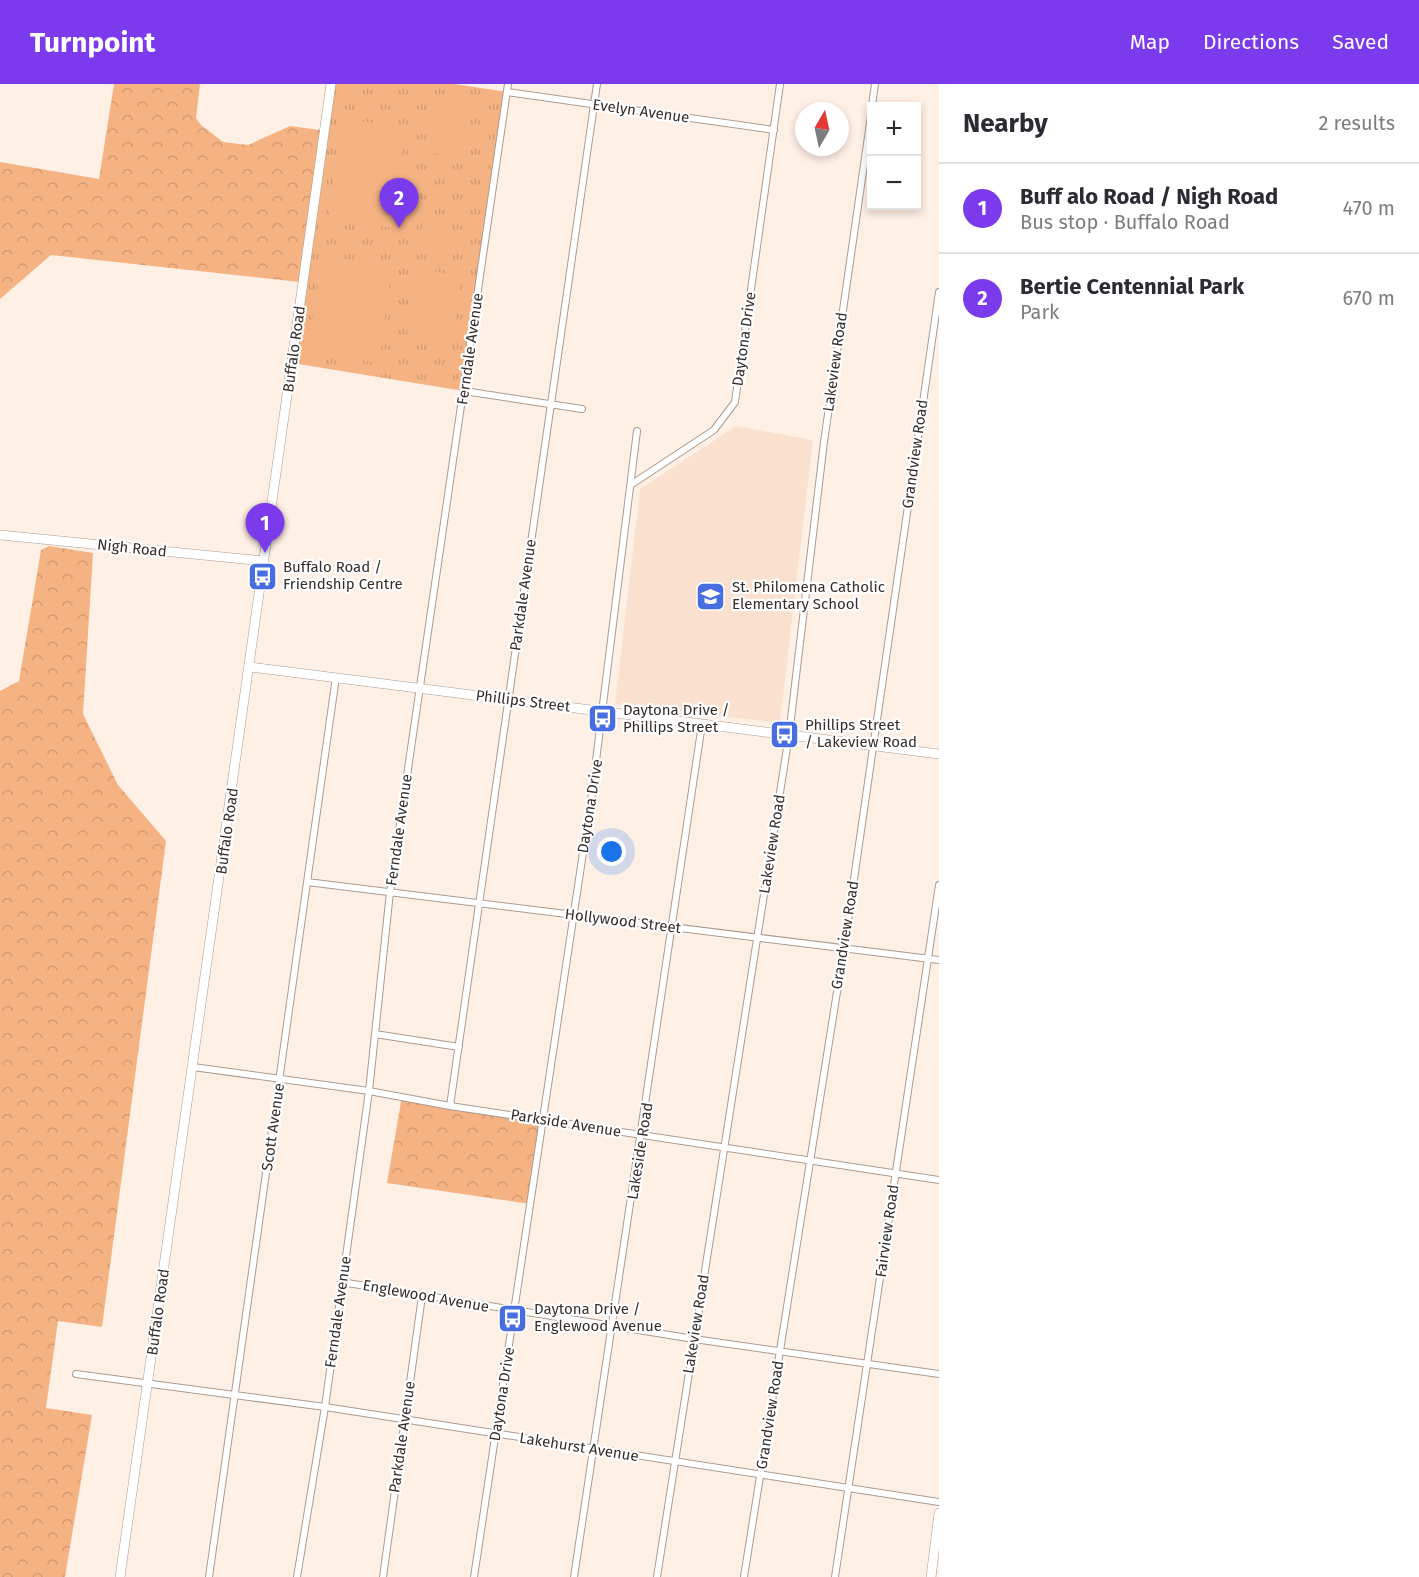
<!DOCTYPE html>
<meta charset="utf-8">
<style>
body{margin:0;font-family:"Fira Sans",sans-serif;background:#f7f7f7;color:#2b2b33}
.controls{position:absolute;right:18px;top:18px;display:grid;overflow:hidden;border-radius:0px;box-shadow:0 3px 9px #0003}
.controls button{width:54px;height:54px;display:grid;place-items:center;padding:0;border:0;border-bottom:2px solid #e1e1e2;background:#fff;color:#2b2b33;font:30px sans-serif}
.compass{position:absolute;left:795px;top:18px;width:54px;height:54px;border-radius:50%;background:#fff;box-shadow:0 3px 9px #0003;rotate:9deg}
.you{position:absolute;left:612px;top:768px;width:21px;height:21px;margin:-15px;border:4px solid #fff;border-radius:50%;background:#1a73e8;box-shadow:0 0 0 9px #1a73e833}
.badge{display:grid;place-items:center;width:39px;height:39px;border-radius:50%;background:#7c3aed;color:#fff;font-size:20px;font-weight:700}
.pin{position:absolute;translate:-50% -50px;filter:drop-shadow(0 2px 3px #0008)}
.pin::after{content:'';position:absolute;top:32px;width:21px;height:18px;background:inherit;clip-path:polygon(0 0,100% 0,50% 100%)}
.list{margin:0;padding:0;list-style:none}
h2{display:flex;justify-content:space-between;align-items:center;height:78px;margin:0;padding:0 24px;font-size:26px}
h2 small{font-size:20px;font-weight:400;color:#7c7c81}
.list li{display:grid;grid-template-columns:39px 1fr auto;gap:18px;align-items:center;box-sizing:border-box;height:90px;padding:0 24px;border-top:2px solid #e1e1e2}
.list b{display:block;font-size:22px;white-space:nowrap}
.list p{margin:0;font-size:20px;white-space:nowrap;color:#7c7c81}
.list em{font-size:20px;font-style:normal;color:#7c7c81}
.map{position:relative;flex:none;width:939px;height:1493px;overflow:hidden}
header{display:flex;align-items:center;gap:36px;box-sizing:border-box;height:84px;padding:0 30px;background:#7c3aed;color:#fff}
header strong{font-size:28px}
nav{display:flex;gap:33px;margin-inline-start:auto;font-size:21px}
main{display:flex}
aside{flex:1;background:#fff}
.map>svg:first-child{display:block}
.built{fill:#fae1cf}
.forest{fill:url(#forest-crowns)}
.park{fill:url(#park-tufts)}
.garden{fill:#f5b384}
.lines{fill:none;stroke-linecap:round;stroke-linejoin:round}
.street-casing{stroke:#ac9b8f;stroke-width:8}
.secondary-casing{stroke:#ac9b8f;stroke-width:10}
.street{stroke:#fff;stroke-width:6}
.secondary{stroke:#fff;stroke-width:9}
.labels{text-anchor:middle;stroke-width:4.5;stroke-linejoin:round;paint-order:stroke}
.street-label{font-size:15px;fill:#352e2a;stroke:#fff}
.poi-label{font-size:15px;fill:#352e2a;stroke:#fff;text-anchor:start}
</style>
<header>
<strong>Turnpoint</strong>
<nav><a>Map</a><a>Directions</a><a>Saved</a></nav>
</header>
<main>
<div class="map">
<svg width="939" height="1493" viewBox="0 0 939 1493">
<defs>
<pattern id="forest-crowns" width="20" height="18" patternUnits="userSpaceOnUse" patternTransform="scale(1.5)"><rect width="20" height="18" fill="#f5b384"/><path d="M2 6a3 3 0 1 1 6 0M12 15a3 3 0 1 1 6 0" fill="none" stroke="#d39a72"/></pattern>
<pattern id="park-tufts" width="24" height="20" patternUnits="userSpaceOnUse" patternTransform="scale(1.5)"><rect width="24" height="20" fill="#f5b384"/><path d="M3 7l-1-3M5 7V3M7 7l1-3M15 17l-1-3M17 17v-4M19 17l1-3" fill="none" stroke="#d39a72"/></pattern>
</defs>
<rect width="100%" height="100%" fill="#fff0e6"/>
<path class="built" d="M736 342 813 356 780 639 615 620 640 405Z"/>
<path class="forest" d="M114 0H200L196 34 201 41 223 58 248 61 290 42 320 46 299 198 51 171 0 215V78L99 95Z
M49 462 93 469 83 630 118 701 166 757 102 1243 58 1237 46 1324 92 1331 65 1493H0V607L19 597 41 466Z
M402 1012 543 1036 531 1120 387 1099Z"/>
<path class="park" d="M332 0H455L507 8 464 307 292 279Z"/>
<path class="garden" d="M434 14 470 20 463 73 427 68Z
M341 35 405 43 393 144 329 136Z
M424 132 435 133 431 156 420 154Z
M437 133 453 136 449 163 433 160Z
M322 172 392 181 379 279 308 269Z
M417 185 462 192 451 264 406 258Z"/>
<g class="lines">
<defs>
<path id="street" d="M507 8 774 46
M872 22 875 0
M464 307 582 325
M632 400 714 346 735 318 780 0
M307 798 939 876
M375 950 459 963
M193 983 369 1007 450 1022 939 1096
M450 1022 597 0
M341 1198 694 1255 939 1290
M76 1290 325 1323 939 1418
M209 1493 336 593
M297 1493 325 1323 369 1007 390 808 508 0
M383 1493 422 1212
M474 1493 592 709 637 347
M574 1493 702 640
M657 1493 789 651 824 358 872 25
M744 1493 844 864 939 208
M835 1493 939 801"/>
<path id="secondary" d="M0 451 264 477
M250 583 939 670
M120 1493 331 0
M931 1493 939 1429"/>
</defs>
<use href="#street" class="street-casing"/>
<use href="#secondary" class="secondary-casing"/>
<use href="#street" class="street"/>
<use href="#secondary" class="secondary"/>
</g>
<defs>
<symbol id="bus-square" viewBox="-11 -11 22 22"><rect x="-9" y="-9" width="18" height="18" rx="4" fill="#476de0" stroke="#fff"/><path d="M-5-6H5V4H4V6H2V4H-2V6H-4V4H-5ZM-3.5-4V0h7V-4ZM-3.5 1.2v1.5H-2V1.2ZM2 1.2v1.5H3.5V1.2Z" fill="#fff"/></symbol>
<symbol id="school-square" viewBox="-11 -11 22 22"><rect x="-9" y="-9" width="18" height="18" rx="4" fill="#476de0" stroke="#fff"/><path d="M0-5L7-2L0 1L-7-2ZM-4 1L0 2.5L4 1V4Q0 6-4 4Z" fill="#fff"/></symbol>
</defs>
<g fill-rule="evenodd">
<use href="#bus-square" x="246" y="476" width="33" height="33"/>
<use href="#school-square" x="694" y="496" width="33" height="33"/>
<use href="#bus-square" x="586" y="618" width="33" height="33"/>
<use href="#bus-square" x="768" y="634" width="33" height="33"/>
<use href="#bus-square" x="496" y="1218" width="33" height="33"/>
</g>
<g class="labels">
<g class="street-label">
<text transform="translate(641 27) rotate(8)" y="5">Evelyn Avenue</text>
<text transform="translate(744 255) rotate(-82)" y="5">Daytona Drive</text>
<text transform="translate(294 265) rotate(-82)" y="5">Buffalo Road</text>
<text transform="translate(470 265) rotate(-82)" y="5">Ferndale Avenue</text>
<text transform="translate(835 278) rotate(-82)" y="5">Lakeview Road</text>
<text transform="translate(915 370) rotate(-82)" y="5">Grandview Road</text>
<text transform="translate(132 464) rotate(6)" y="5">Nigh Road</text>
<text transform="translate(523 511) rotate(-82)" y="5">Parkdale Avenue</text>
<text transform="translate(523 617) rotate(7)" y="5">Phillips Street</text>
<text transform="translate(590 722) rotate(-81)" y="5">Daytona Drive</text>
<text transform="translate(399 746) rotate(-82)" y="5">Ferndale Avenue</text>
<text transform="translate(227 747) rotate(-82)" y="5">Buffalo Road</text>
<text transform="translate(772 760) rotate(-81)" y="5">Lakeview Road</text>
<text transform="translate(623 837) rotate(7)" y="5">Hollywood Street</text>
<text transform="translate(845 851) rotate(-81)" y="5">Grandview Road</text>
<text transform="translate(566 1039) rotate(9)" y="5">Parkside Avenue</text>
<text transform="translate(273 1043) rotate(-82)" y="5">Scott Avenue</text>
<text transform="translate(640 1067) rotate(-81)" y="5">Lakeside Road</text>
<text transform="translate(887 1147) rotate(-82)" y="5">Fairview Road</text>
<text transform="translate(426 1212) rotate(10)" y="5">Englewood Avenue</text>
<text transform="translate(158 1228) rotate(-82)" y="5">Buffalo Road</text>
<text transform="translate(338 1228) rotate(-82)" y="5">Ferndale Avenue</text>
<text transform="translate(696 1240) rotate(-81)" y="5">Lakeview Road</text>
<text transform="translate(502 1310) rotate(-81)" y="5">Daytona Drive</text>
<text transform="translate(770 1331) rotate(-81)" y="5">Grandview Road</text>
<text transform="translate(402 1353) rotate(-82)" y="5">Parkdale Avenue</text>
<text transform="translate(579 1363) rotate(9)" y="5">Lakehurst Avenue</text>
</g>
<g class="poi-label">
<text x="283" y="488">Buffalo Road /<tspan x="283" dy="17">Friendship Centre</tspan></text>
<text x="732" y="508">St. Philomena Catholic<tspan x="732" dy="17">Elementary School</tspan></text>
<text x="623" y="631">Daytona Drive /<tspan x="623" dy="17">Phillips Street</tspan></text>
<text x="805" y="646">Phillips Street<tspan x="805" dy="17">/ Lakeview Road</tspan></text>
<text x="534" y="1230">Daytona Drive /<tspan x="534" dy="17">Englewood Avenue</tspan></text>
</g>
</g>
</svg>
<div class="controls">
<button>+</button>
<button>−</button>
</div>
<svg class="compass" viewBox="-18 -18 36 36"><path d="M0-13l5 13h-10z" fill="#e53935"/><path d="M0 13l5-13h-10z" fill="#7c7c81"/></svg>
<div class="you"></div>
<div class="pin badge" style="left:265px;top:469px">1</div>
<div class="pin badge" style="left:399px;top:144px">2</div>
</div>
<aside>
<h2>Nearby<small>2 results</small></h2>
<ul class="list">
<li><span class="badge">1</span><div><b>Buff alo Road / Nigh Road</b><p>Bus stop · Buffalo Road</p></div><em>470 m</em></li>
<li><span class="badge">2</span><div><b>Bertie Centennial Park</b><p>Park</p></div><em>670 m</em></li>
</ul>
</aside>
</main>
